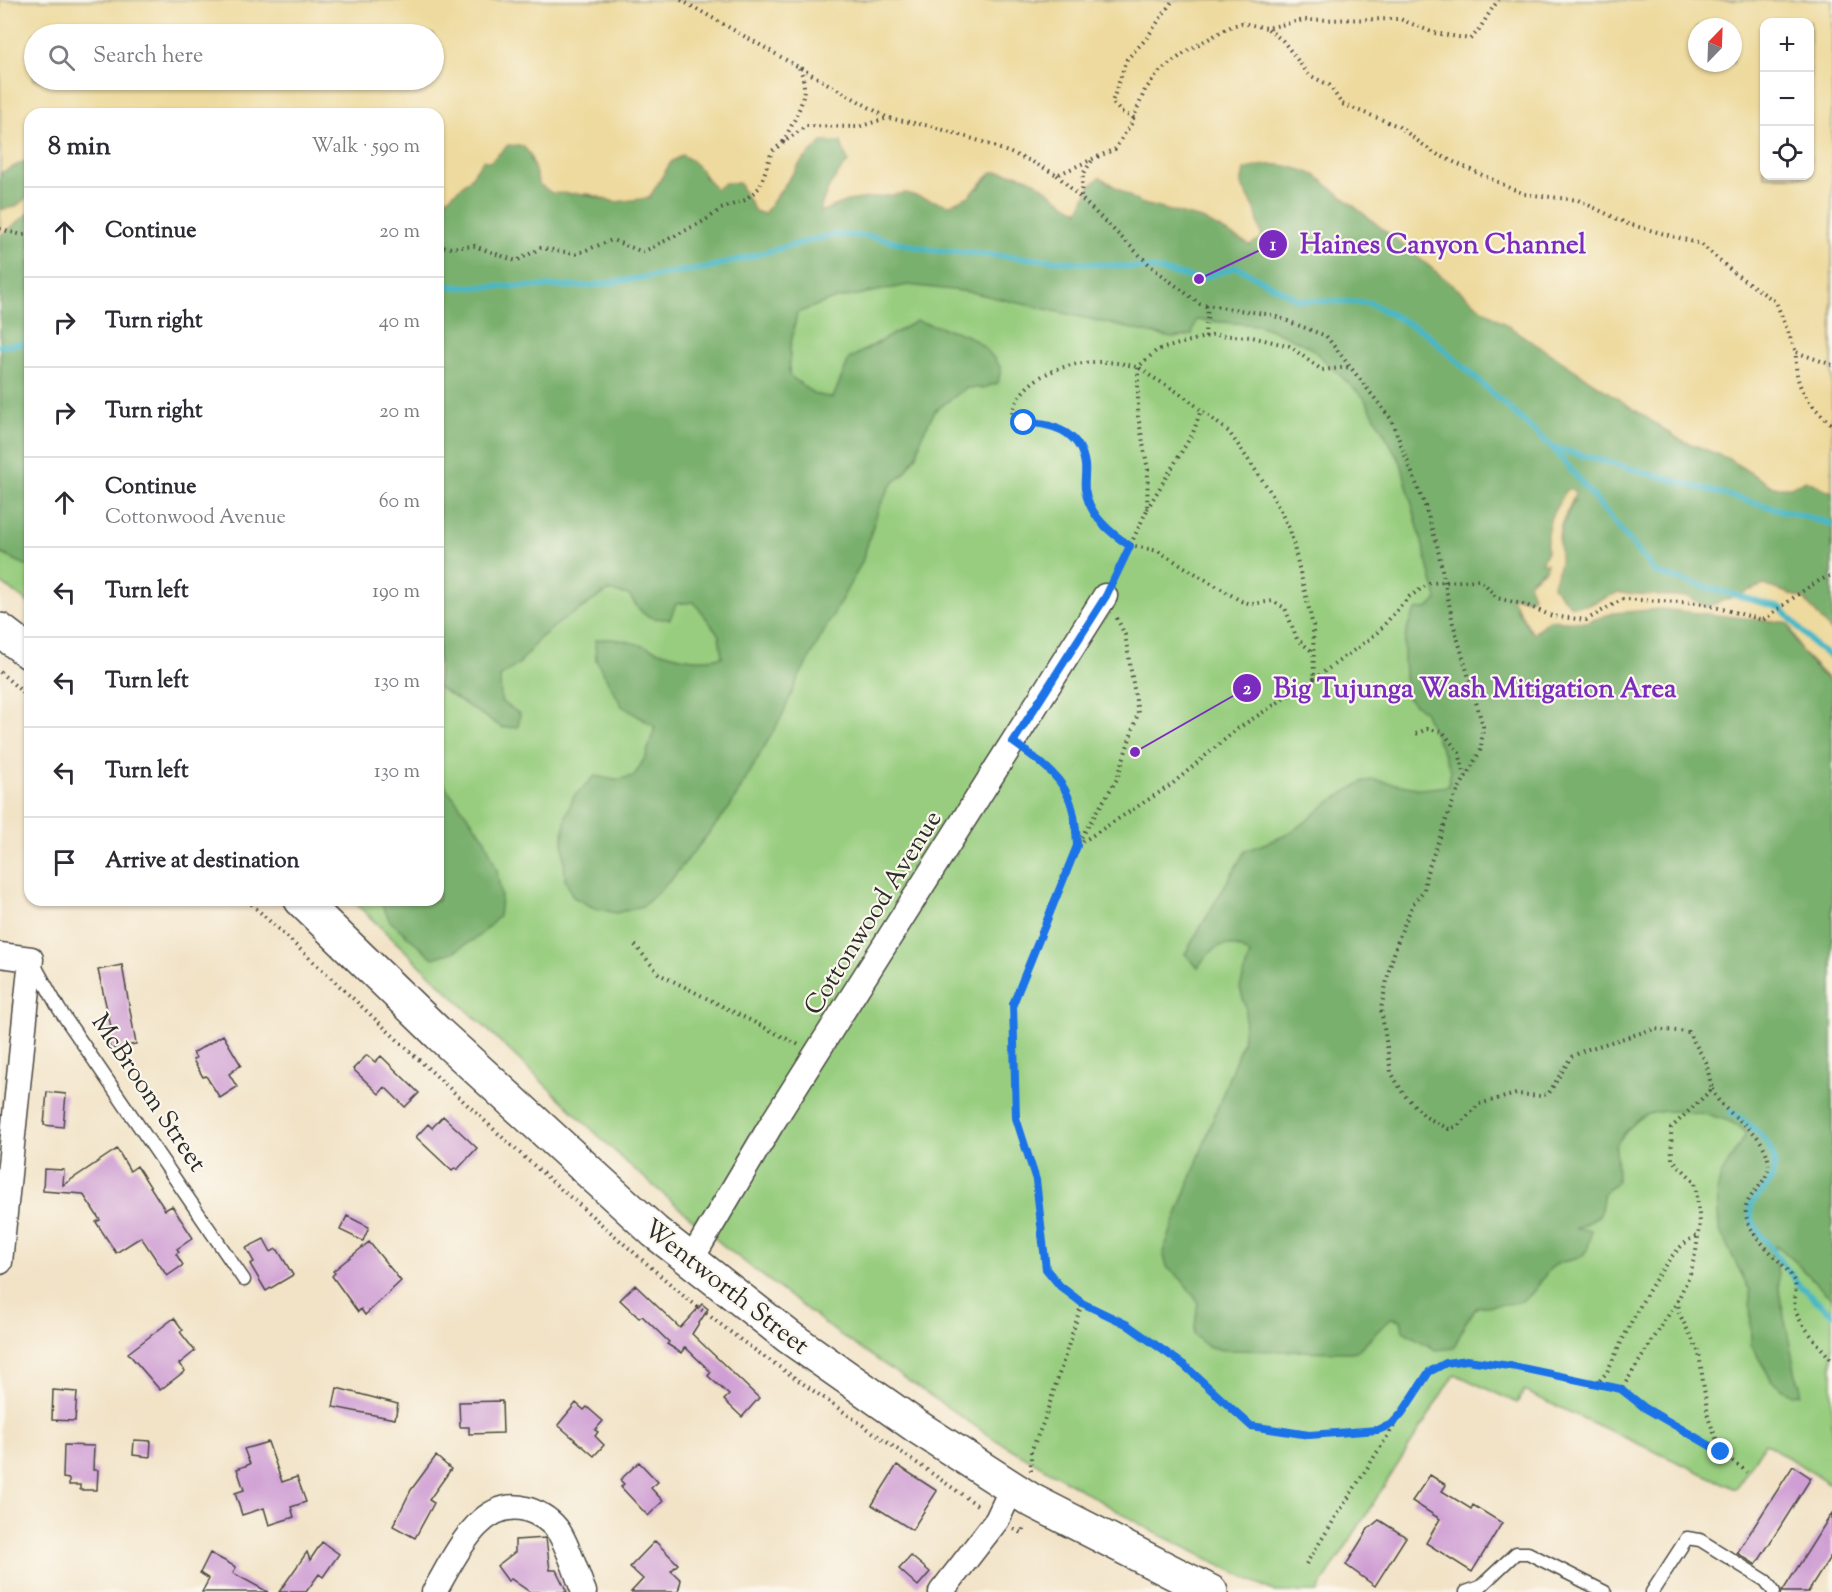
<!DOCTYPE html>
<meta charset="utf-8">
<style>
body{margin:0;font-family:"Sorts Mill Goudy",serif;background:#f7f7f7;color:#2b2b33}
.controls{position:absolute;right:18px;top:18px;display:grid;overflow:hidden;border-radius:12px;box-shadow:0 2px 4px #0004}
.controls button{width:54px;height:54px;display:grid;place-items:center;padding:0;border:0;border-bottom:2px solid #e1e1e2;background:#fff;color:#2b2b33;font:30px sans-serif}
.compass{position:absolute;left:1688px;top:18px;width:54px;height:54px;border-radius:50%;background:#fff;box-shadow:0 2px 4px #0004;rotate:23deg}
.stop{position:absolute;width:18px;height:18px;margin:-14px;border:4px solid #1a73e8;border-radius:50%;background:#fff}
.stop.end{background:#1a73e8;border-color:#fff;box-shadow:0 2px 6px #0008}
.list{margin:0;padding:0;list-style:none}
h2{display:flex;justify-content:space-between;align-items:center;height:78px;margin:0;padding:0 24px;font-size:26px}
h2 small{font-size:20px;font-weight:400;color:#7c7c81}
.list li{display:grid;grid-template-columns:39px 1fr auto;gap:18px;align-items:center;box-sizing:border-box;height:90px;padding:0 24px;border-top:2px solid #e1e1e2}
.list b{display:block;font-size:22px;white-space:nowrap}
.list p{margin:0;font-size:20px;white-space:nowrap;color:#7c7c81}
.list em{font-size:20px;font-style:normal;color:#7c7c81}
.icon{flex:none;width:33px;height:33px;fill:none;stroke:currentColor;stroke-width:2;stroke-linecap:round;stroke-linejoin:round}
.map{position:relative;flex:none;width:1832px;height:1592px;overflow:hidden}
.search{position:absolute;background:#fff;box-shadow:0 2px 4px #0004;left:24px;top:24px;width:420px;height:66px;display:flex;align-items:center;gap:15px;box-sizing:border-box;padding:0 21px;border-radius:33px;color:#7c7c81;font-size:22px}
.panel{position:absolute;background:#fff;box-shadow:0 2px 4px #0004;left:24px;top:108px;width:420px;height:798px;border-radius:18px}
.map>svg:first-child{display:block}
.green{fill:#98cd7f;stroke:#627c55;stroke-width:1.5;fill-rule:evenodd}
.forest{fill:#7ab06e;stroke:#526e4c;stroke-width:1.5}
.sand{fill:#eeda9e;stroke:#8c8264;stroke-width:1.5;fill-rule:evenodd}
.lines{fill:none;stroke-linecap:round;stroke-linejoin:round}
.stream{stroke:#4ab7c6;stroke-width:6}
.building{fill:#cf9ed4}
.lane-casing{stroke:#494742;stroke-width:15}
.street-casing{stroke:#494742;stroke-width:27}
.secondary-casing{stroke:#494742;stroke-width:36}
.path{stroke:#494742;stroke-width:4;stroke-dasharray:1.5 4.5;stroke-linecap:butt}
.lane{stroke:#fff;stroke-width:12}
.street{stroke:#fff;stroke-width:24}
.secondary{stroke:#fff;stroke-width:33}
.route{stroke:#1a73e8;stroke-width:8}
.labels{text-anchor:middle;stroke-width:4.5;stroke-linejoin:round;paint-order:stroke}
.street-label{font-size:26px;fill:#2b2b2b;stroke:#fbf7ec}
.leader{fill:none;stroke:#7b2cbf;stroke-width:2}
.callout-dot{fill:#7b2cbf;stroke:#fbf7ec;stroke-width:2}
.mark-label{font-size:18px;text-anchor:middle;font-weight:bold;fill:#fff}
.callout-label{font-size:27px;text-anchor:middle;font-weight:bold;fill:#7b2cbf;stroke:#fbf7ec;stroke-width:4.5;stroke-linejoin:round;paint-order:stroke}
</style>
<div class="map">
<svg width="1832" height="1592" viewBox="0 0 1832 1592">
<rect width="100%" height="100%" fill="#fbf7ec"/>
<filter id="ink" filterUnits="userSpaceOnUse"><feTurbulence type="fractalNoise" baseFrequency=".0167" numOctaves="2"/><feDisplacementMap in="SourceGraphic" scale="12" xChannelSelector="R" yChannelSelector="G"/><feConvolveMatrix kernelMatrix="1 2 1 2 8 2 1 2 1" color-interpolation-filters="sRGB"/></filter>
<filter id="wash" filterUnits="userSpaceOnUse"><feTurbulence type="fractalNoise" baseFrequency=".008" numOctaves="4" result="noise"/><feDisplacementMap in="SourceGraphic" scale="24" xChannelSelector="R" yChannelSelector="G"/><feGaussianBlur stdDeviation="1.35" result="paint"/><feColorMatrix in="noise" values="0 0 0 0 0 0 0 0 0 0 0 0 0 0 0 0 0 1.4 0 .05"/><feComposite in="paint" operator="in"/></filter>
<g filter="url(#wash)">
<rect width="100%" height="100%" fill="#f2e3c7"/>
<path class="green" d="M0 0H1832V1485L1765 1443 1736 1489 1524 1391 1517 1403 1455 1374 1317 1592H1275L1150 1530 996 1440 836 1332 725 1247 627 1163 352 900H438V114H30V604L0 582ZM1764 22H1810V176H1764ZM1697 27H1733V63H1697ZM34 34H434V80H34Z"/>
<path class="forest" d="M822 141 841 142 848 162C835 177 823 192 820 212L847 201 906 193 949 204 980 187 992 172C1025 172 1042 183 1066 204L1100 177 1140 203 1202 219 1250 245 1255 209 1241 184 1244 169C1271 161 1289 164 1315 175L1484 310 1661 427 1679 439 1727 458 1773 487H1790L1806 480 1832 492V633L1804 599 1764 585 1707 607 1688 597H1606L1581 607 1571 606 1553 587V577L1559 565 1560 531 1574 500 1560 501 1551 517 1547 533V552L1541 563H1547L1546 569 1532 578 1533 596 1530 599 1517 596 1516 608 1529 630 1537 632 1548 620 1587 622 1613 613 1660 609 1783 622 1789 624C1794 645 1814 670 1832 683V1299C1813 1282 1795 1257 1775 1246L1780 1297 1796 1375 1800 1385V1394L1792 1395 1772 1381 1751 1345 1750 1291 1719 1229 1717 1192 1721 1175 1746 1134C1733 1113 1662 1104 1642 1117 1632 1123 1623 1135 1616 1144L1617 1182 1604 1192 1600 1215 1576 1229 1591 1230C1589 1271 1566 1253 1551 1268 1541 1278 1537 1292 1524 1300 1517 1305 1487 1305 1477 1307L1465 1323 1454 1348 1436 1350 1403 1331 1401 1320 1391 1318 1357 1351 1350 1352 1222 1350 1207 1346 1194 1335 1198 1302 1182 1280 1167 1267 1163 1252 1243 1040 1246 1009 1240 988 1250 954C1225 937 1214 945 1198 967L1185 954 1245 851 1284 836 1303 824 1326 804 1364 781 1375 780 1422 789 1448 786 1451 770 1424 711 1407 698C1405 670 1398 634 1416 610L1429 608 1437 599 1401 463 1364 398 1311 348 1285 335 1258 325 1196 320 1192 335 1172 338 970 292 908 285 831 300 797 313 790 349 789 375 814 394 833 398 849 359 916 321C957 332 976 330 1001 368L998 383 983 388H966L935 411 922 435 917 455 904 474 891 485 878 510 862 562 797 681 782 716 730 807 671 880 643 906 616 913 594 908 573 897 565 879 563 837 566 816 574 796 595 776 615 780 634 776 646 756 655 727 622 706 596 660 595 640C642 633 668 668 722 657L719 635 694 602 676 604 670 619C645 619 643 616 629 595L608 591 560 622 539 639 520 663 500 677 501 701 520 714 518 727 503 728 438 687V217L442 203 469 180 483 160 501 152 508 145 523 146 530 154 531 163 578 193 615 202 649 198 671 162 682 155 698 163 705 178 725 183H739L755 211 764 214 801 162Z
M30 159V195L15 207 0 210V173Z
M30 212V567L0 553V236Z
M438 777 484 837 497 870 501 897 499 916 478 937 453 952 433 958 390 921 381 903 376 900H438Z"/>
<path class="sand" d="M0 0H1832V492L1806 480 1790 487H1773L1727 458 1679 439 1661 427 1484 310 1315 175C1289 164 1271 161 1244 170L1241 184 1255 209 1262 238 1250 245 1202 219 1140 203 1100 177 1090 186 1079 211C1042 193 1039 171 992 172L969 196 949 205 906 193 847 201 820 212C824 192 834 178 848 162L841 142H822L801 162 764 214 755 211 739 183H725L716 189C702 175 701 164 682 155L671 162 649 198 615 202 589 194 552 193 539 184 530 154 523 146 508 145 490 162 483 160 469 180 442 203 439 218 438 193 442 178 438 174V114H30V159L0 173ZM1764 22H1810V176H1764ZM1697 27H1733V63H1697ZM434 34V80H34V34Z
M30 195V212L0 236V210L15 207Z
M1571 488 1575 492C1573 503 1566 511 1562 522 1557 536 1560 547 1560 559 1561 569 1553 577 1553 587L1571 606 1589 605 1617 593 1688 597 1707 607 1764 585 1804 599 1832 633V683L1802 652 1789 624 1783 622 1660 609 1613 613 1587 622 1548 620 1533 634 1511 597 1530 599 1533 596 1528 583 1546 569 1547 563H1541L1547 552V533L1551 517 1565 492Z"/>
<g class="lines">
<path class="stream" d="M438 282 454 287 589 286 711 267 831 235 870 236 931 250 1154 269 1199 279 1237 267 1299 300 1370 303 1426 333 1553 448 1656 573 1781 608 1817 648 1832 657
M0 346 30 343
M1555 448 1832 524
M1731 1112C1754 1126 1787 1152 1769 1183 1764 1191 1756 1197 1750 1205L1751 1219 1760 1234 1800 1286 1832 1314"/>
</g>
<g id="blocks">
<path class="building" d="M122 965 136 1044 110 1049 106 1028 111 1027 98 970Z
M223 1035 241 1065 229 1074 237 1087 220 1098 206 1076 203 1077 193 1060 196 1058 193 1053Z
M367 1055 375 1062 381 1056 419 1093 405 1107 385 1087 379 1094 353 1069Z
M47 1092 66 1094 63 1127 44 1125Z
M443 1116 477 1148 457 1170 455 1168 452 1171 416 1137 428 1124 432 1128Z
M117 1149 130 1171 137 1166 165 1210 172 1206 193 1238 177 1249 179 1252 176 1254 183 1265 167 1276 141 1237 116 1253 96 1222 100 1220 83 1194 43 1191 44 1169 64 1170 63 1185Z
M347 1216 369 1227 363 1241 340 1230Z
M264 1239 271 1252 276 1249 278 1250 293 1275 266 1291 250 1264 254 1262 246 1248Z
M369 1242 401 1281 365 1315 361 1309 358 1312 332 1276 335 1273 333 1271Z
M635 1285 680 1328 702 1304 708 1309 692 1334 759 1398 742 1417 724 1400 729 1395 708 1376 711 1372 685 1347 681 1353 667 1344 669 1342 642 1316 639 1318 620 1300Z
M174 1318 183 1330 180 1332 195 1351 179 1364 185 1371 160 1390 128 1353Z
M337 1388 398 1404 395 1419 333 1407Z
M53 1390 77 1392 75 1421 52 1420Z
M502 1401 503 1433 469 1434V1427H460L459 1402Z
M576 1403 584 1410 587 1407 603 1421 595 1430 598 1432 595 1436 604 1445 594 1456 558 1425Z
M134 1440 151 1441 150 1457 133 1455Z
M268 1442 282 1482 297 1477 306 1502 291 1507 294 1517 269 1525 264 1508 242 1515 235 1493 244 1490 237 1469 250 1464 244 1449Z
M64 1445 94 1446 93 1470H98L97 1490H80V1485H69V1479L63 1478Z
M436 1456 451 1469 429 1500 434 1503 415 1538 393 1526 411 1490Z
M639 1462 658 1482 651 1488 663 1501 648 1516 621 1487 624 1484 620 1480Z
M897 1465 937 1491 912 1530 872 1505Z
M1793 1466 1811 1478 1756 1565 1737 1553Z
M1430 1475 1446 1485 1442 1491 1471 1509 1473 1505 1502 1523 1472 1572 1426 1543 1440 1519 1412 1501Z
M1832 1513V1554L1808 1592H1782Z
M1379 1520 1406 1537 1375 1586 1346 1565 1368 1529Z
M546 1538 550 1570H556L567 1592H530L511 1579 508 1581 497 1566 515 1552V1540Z
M655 1541 678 1564 671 1571 681 1580 678 1592H631L643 1579 630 1567Z
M322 1542 339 1554 323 1577 319 1574 306 1592H279L307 1552 310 1560Z
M210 1553 236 1567 233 1573 268 1592H202L209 1579 200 1573Z
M911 1556 930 1572 918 1586 899 1569Z"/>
</g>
</g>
<g filter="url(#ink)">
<use href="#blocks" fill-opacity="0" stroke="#494742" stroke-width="1.5"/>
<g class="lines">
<defs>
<path id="lane" d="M34 964 59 1009 244 1280
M1466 1592 1480 1587 1516 1553H1528L1605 1592
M1652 1592 1687 1538 1700 1540 1766 1581 1774 1592"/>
<path id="street" d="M0 955 31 959 0 1262
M691 1260 771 1125 1105 596
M434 1592C453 1561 479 1496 526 1509 539 1513 551 1520 559 1532 570 1550 576 1573 584 1592
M941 1592 997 1520 1012 1488"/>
<path id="secondary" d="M0 630 30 653
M301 900 439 1034 655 1232 789 1337 916 1426 1031 1500 1211 1592"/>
</defs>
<use href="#lane" class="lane-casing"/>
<use href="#street" class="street-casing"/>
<use href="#secondary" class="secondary-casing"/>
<path class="path" d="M681 0 888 118 930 126 980 141 1031 161 1057 175 1115 149 1131 124 1145 90 1160 71 1190 49 1232 26 1242 23 1267 28 1304 20 1400 19 1434 33 1470 39C1483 28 1487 13 1499 0
M1268 29 1283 41 1309 75 1329 85 1342 104 1398 126 1434 153 1524 194 1578 200 1628 224 1701 244 1734 273 1776 302 1796 352
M1134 118 1121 112 1112 102 1127 59 1146 39 1173 0
M783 142C794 120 813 92 799 68
M1057 175 1154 269 1200 304 1272 315 1326 336 1391 419 1425 506 1437 545 1453 623 1483 726 1481 749 1455 796 1426 875 1424 890 1413 904 1399 937 1389 970 1381 1009 1391 1072 1404 1095 1426 1117 1449 1129 1458 1126 1479 1104 1516 1094 1541 1096 1549 1093 1571 1057 1585 1050 1654 1029 1688 1032 1706 1062 1712 1089 1671 1128 1672 1159 1695 1182 1700 1222 1696 1251 1690 1274 1678 1300 1621 1390 1517 1367 1467 1360 1446 1363 1429 1372 1402 1413 1392 1424 1378 1430 1309 1435 1251 1426 1184 1366 1126 1324 1082 1303 1060 1286 1046 1269 1041 1240 1036 1180 1016 1118 1013 1004 1076 846 1171 785 1237 729 1314 679 1313 626 1290 530 1270 491 1229 432 1201 410
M1081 196 1083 174 1093 159
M0 229 22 235 30 234
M438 245 449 248 474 246 516 261 541 248 576 254 612 240 643 252 706 220 721 209 745 200 760 187 772 151 806 126 858 127 888 118
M1206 337C1203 326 1211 316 1206 306
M1832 365 1796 352C1794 389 1807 401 1832 425
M1147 509 1193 433 1201 410C1185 396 1170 387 1152 377 1147 374 1142 368 1136 367 1094 354 1024 365 1012 414L1024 423H1046L1065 431 1079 445 1085 465V490L1094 513 1109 531 1130 545 1158 551 1241 601 1252 604 1273 601 1285 608 1297 639 1314 653
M1115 577 1147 510 1148 470 1138 416V367L1157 350 1212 335 1252 337 1289 346 1322 370 1350 367
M0 672 30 699
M1314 679 1375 635 1409 597 1430 583 1478 580 1484 583 1497 598 1526 605 1552 616 1586 620 1623 599 1700 603 1763 620C1786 605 1806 585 1832 575
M1416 734 1427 729 1443 732 1459 753 1466 779
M1029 753C1066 780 1076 800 1076 846L1117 779 1138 713 1125 635 1116 616
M247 900 515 1149 685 1297 742 1341 980 1507
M635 945 659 974 799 1045
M1712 1089C1722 1115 1754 1123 1765 1150 1781 1185 1738 1190 1747 1219 1754 1243 1783 1259 1794 1281 1798 1290 1793 1300 1795 1309 1799 1324 1822 1348 1832 1361
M1678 1300 1679 1313 1699 1353 1708 1417 1721 1452
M1596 1385 1607 1372C1622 1341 1666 1243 1698 1236
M1621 1390C1661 1420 1707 1441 1747 1472
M1031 1471V1451L1044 1421 1082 1303
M1014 1529 1022 1533 1024 1525
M1306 1564 1399 1418"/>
<use href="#lane" class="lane"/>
<use href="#street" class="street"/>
<use href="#secondary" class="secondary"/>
</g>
</g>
<g class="lines" filter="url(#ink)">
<path class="route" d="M1024 423C1053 423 1081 432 1085 465 1086 473 1084 481 1085 489 1089 515 1109 532 1130 546L1106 596 1013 742C1059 775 1075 787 1077 846L1013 1004 1016 1118 1036 1180 1046 1269 1060 1286 1082 1303 1126 1324 1184 1365 1251 1426 1309 1435 1378 1430 1392 1424 1402 1413 1429 1372 1446 1363 1467 1360 1517 1367 1621 1389 1645 1408 1721 1452"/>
</g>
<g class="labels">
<g class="street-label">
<text transform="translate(872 912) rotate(-58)" y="9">Cottonwood Avenue</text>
<text transform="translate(150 1092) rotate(56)" y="9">McBroom Street</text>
<text transform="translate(727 1286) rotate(38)" y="9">Wentworth Street</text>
</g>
</g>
<path class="leader" d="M1199 279L1273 244M1135 752L1247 688"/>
<g class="callout-dot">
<circle cx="1199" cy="279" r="6"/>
<circle cx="1135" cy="752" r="6"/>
<circle cx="1273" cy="244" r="15"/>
<circle cx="1247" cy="688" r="15"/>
</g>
<g class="mark-label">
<text x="1273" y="250">1</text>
<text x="1247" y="694">2</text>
</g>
<g class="callout-label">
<text x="1443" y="253">Haines Canyon Channel</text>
<text x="1475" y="697">Big Tujunga Wash Mitigation Area</text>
</g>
</svg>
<div class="controls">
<button>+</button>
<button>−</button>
<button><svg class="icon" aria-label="locate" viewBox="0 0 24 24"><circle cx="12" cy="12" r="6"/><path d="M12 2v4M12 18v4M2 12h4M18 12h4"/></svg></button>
</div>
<svg class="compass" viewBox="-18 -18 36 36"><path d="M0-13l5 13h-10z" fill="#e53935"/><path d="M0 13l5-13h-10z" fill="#7c7c81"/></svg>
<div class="stop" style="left:1024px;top:423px"></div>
<div class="stop end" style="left:1721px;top:1452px"></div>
<div class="search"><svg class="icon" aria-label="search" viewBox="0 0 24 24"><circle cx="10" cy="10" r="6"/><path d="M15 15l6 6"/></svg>Search here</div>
<section class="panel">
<h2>8 min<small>Walk · 590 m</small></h2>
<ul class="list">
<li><svg class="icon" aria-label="ahead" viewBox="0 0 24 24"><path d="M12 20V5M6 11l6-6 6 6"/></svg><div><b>Continue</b></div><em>20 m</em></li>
<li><svg class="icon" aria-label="right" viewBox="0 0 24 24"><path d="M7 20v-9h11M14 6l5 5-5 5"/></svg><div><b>Turn right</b></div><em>40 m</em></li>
<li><svg class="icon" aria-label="right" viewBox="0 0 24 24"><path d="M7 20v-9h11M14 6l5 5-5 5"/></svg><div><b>Turn right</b></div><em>20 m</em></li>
<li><svg class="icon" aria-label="ahead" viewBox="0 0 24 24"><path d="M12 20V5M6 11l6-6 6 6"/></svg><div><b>Continue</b><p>Cottonwood Avenue</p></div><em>60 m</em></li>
<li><svg class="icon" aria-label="left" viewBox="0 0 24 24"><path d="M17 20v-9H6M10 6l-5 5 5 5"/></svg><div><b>Turn left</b></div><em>190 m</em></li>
<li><svg class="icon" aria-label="left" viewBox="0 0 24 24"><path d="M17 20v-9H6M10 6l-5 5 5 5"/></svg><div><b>Turn left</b></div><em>130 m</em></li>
<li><svg class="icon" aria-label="left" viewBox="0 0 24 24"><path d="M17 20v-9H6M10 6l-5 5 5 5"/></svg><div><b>Turn left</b></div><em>130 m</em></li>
<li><svg class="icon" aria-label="arrive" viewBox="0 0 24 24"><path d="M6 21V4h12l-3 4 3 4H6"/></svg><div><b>Arrive at destination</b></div></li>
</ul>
</section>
</div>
